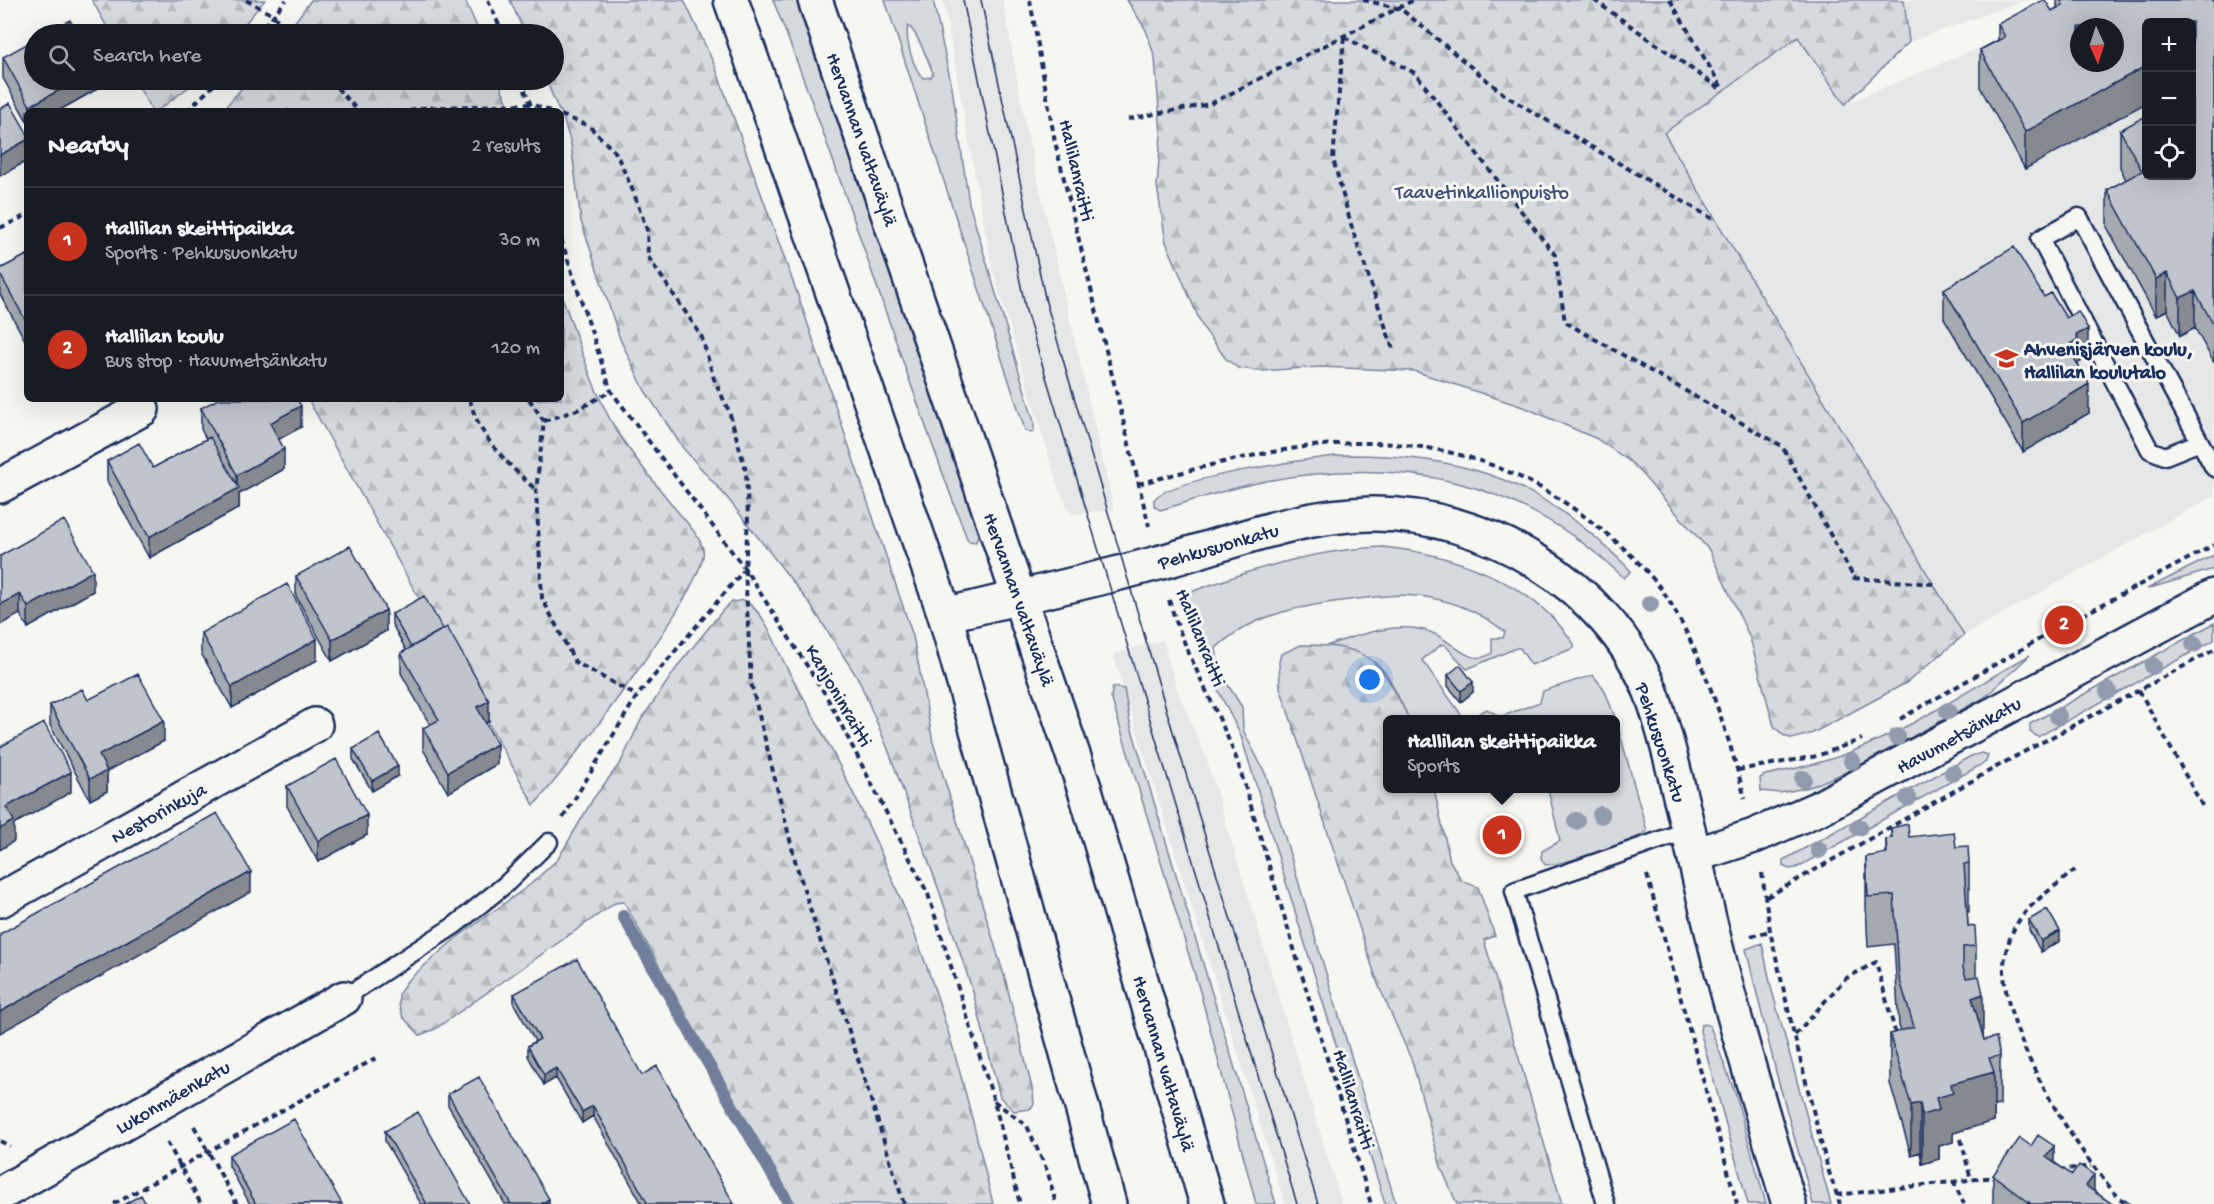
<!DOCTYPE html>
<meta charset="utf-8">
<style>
body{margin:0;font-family:"Gochi Hand",sans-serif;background:#20242c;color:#f1f3f6}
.controls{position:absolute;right:18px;top:18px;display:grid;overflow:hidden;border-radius:9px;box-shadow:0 6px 24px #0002}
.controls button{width:54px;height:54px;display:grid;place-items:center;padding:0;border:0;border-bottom:2px solid #363941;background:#171b24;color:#f1f3f6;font:30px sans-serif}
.compass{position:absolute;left:2070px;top:18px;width:54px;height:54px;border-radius:50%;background:#171b24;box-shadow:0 6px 24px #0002;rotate:177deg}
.you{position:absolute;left:1370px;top:680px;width:21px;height:21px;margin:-15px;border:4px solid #fff;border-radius:50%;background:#1a73e8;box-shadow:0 0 0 9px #1a73e833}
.badge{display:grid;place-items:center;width:39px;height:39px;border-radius:50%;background:#c8321e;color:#fff;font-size:20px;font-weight:700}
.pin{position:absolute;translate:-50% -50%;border:3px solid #fff;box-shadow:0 2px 6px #0006}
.popup{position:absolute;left:1383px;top:715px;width:237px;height:78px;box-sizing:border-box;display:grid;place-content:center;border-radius:9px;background:#171b24;filter:drop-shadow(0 2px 4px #0005);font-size:20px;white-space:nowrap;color:#9ea1a6}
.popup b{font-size:22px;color:#f1f3f6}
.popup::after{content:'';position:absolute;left:50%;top:100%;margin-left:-12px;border:12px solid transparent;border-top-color:#171b24}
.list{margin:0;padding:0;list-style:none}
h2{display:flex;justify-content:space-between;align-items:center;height:78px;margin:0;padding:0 24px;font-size:26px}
h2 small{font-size:20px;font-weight:400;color:#9ea1a6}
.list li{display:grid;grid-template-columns:39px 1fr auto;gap:18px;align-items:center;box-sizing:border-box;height:108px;padding:0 24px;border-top:2px solid #363941}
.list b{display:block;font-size:22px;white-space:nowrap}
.list p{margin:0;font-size:20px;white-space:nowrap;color:#9ea1a6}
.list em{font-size:20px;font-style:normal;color:#9ea1a6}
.icon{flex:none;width:33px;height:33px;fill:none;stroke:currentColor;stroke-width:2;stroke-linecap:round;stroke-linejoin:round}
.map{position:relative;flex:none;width:2214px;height:1204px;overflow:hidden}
.search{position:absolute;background:#171b24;box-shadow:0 6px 24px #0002;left:24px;top:24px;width:540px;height:66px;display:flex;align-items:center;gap:15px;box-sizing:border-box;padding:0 21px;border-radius:33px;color:#9ea1a6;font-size:22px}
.panel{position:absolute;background:#171b24;box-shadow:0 6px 24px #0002;left:24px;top:108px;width:540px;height:294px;border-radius:9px}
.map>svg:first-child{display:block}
.built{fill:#e6e7e7;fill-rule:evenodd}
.grass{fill:#d6d9dd;stroke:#78849e;stroke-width:1.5;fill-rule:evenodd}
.forest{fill:url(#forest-firs);stroke:#78849e;stroke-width:1.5}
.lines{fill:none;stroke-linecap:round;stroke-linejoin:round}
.stream{stroke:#717e99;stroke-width:12}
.service-casing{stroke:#1b2f5e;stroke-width:21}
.minor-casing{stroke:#1b2f5e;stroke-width:38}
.tertiary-casing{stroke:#1b2f5e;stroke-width:38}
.secondary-casing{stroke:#1b2f5e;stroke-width:38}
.trunk-casing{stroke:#1b2f5e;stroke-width:38}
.path{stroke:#1b2f5e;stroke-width:4;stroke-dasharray:6 4.5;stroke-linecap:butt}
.service{stroke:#f6f6f2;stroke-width:16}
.minor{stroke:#f6f6f2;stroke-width:33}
.tertiary{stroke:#f6f6f2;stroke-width:33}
.secondary{stroke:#f6f6f2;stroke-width:33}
.trunk{stroke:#f6f6f2;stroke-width:33}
.tram{stroke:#1b2f5e;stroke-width:1.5}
.tree{fill:#929bae}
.wall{fill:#a5a9b0;stroke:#1b2f5e;stroke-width:1.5}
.shaded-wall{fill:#868990;stroke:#1b2f5e;stroke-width:1.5}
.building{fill:#c0c4cd;stroke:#1b2f5e;stroke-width:1.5;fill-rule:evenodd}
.labels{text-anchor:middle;stroke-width:6;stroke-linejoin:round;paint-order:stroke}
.street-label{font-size:20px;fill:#1b2f5e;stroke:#f6f6f2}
.park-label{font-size:20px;fill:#405177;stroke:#f6f6f2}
.poi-label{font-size:20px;font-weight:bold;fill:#1b2f5e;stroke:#f6f6f2;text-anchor:start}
</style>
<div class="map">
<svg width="2214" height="1204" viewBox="0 0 2214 1204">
<defs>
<pattern id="forest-firs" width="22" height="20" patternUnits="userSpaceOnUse" patternTransform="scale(1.5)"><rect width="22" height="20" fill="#d6d9dd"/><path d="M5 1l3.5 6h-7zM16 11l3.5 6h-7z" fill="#b7bbc0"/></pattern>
</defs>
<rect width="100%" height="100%" fill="#f6f6f2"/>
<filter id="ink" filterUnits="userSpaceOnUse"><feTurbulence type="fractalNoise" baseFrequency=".0167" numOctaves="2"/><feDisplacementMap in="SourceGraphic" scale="12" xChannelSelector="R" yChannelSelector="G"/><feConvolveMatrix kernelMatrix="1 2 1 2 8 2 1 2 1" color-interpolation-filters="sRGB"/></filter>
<g filter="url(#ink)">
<path class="built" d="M943 0H1003L1026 129 1114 510 1071 514 1058 487 992 267Z
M1904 0H2026L1909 42Z
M2093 0H2214V496L1964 635 1664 133 1798 37 1845 104ZM2146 22H2192V176H2146ZM2079 27H2115V63H2079Z
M1163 640 1177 689 1206 758 1342 1204H1285L1113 654Z"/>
<path class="grass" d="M773 0H799L960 468 979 531 976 542 968 541C899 362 844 178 773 0Z
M885 0H933L952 88 969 203 1034 422V431L1031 433 1025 430ZM908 26C916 30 929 62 933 73L931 77 924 78C913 70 905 39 908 26Z
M1345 455C1469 455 1544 481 1631 571L1624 578C1522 480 1402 455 1266 481 1230 488 1195 500 1160 510L1154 506V500C1167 478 1315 458 1345 455Z
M1383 547C1454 554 1533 582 1574 644V648L1531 665 1520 648H1516L1467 669 1444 644 1441 645 1422 660 1465 720 1409 719C1383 666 1388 662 1329 645 1360 634 1398 621 1430 632 1452 639 1469 669 1492 653V638H1503L1505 632C1483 614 1459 603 1431 598 1406 593 1381 596 1357 599 1306 605 1255 612 1216 648L1219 671 1242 707 1243 730 1266 775 1396 1204H1385L1241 736 1200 654 1182 598C1191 590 1205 587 1216 583 1271 563 1325 549 1383 547Z
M2214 555V569L2147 589Z
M2214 623V640L2038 737 2030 732V724Z
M2030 655 1985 697 1853 769 1810 787 1780 793 1761 791 1760 778 1765 775C1790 770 1815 765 1840 756 1907 732 1968 690 2030 655Z
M1593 675 1604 689 1616 720 1469 719 1487 709 1500 717 1540 702 1543 691Z
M1113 687 1124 689 1130 723 1276 1204H1256L1201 995 1111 697Z
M1616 720 1647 831C1632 843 1565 864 1545 865L1541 858 1542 851 1560 841 1548 789 1616 788Z
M1982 753 1988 755 1986 762 1796 868 1789 869 1783 866V860L1789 857 1971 756Z
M1762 943 1771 987 1831 1204H1813L1777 1076 1746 949Z
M1705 1024 1710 1026 1735 1093 1766 1204H1748L1700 1031 1701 1025Z"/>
<path class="forest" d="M92 0H265L236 34H111Z
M311 0H465L480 34H286Z
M510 0H684L715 66 801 304 913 636 933 742 1006 982 1033 1092 1034 1104 1030 1109 1014 1111 1000 1097 973 992 941 896 888 749 859 680 810 604 729 500 683 448 645 391 620 339 581 221 571 144 561 111H559L546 80H554V34H525Z
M1127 0H1904L1909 42 1845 104 1798 37 1664 133 1964 635 1906 683 1813 733 1792 739 1783 735 1774 726 1750 638 1709 550 1632 463 1597 439 1526 408 1414 371 1320 367 1261 371 1238 368 1226 359 1202 326 1166 242 1157 186 1161 134 1155 58 1146 30Z
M135 80H198L157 111H152Z
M249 80H498L511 111H222Z
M561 294C578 338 591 387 615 428 633 458 657 485 678 512 686 522 700 536 703 549 711 582 563 774 534 805L308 399H561Z
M744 600C770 617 775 648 789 672 836 754 879 842 913 930 948 1018 971 1111 993 1204H790L624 902 615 903 435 1029 420 1035 403 1017 399 1005V994L407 981 455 939 531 884 558 859 593 799 621 762 641 720 680 663 723 610 732 602Z
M1301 645C1372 645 1380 660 1409 719L1388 720V788L1434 789 1450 861 1462 881 1478 887 1495 936 1484 940 1562 1204H1457L1441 1167 1412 1061 1378 984 1280 687 1279 662 1281 654Z"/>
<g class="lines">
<path class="stream" d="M623 916 789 1204"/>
<defs>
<path id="service" d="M2200 442 2165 456 2150 450 2040 239 2079 217 2200 442 2214 468
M344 998 455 925 506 884 549 842
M1606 1204 1514 891 1689 830"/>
<path id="minor" d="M0 486 142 409
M0 900 315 725
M0 1194 344 998"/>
<path id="tertiary" d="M1695 855 1754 836 1819 808 2214 596"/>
<path id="secondary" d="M945 615C1016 598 1087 582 1158 563 1227 544 1297 515 1370 514 1484 512 1607 584 1651 692 1661 719 1668 747 1675 775 1689 831 1701 887 1715 943 1736 1030 1764 1117 1789 1204"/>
<path id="trunk" d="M731 0 945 615 1109 1204
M815 0 1086 793 1207 1204"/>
</defs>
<use href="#service" class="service-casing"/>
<use href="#minor" class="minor-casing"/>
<use href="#tertiary" class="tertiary-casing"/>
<use href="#secondary" class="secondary-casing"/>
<use href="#trunk" class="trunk-casing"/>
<path class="path" d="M246 0 273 15 290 34
M488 0 503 34
M1030 0 1055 142 1149 526
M1363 0 1401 9 1506 96 1716 221
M1594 0 1723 91
M1670 0 1722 88
M258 34 286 0
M1344 37 1415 73 1555 255 1565 322 1782 446 1854 578 1933 584
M1344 37 1333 159 1352 228 1394 352
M330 80 358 111
M521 80 533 111
M187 111 219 80
M410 111 417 108 531 104 550 111
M561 115 589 126 616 153 633 191 647 230 648 257 701 335 714 379 729 411 746 471 748 518 745 569 751 683 796 864 904 1204
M1128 119 1210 104 1414 0
M0 228 27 215
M561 239 611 391 745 569 827 697 928 894 994 1101 1020 1204
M470 399C477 436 509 465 536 490
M529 399 544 421 536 491 542 598 575 662 637 696
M544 421 577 410 611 391
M1138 484C1202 467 1267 449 1334 444 1438 437 1523 465 1603 531 1626 549 1649 571 1666 596 1701 651 1729 735 1745 799
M1169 600C1186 657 1217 707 1238 763L1371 1204
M2139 690 2204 809
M1900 719 2064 625 2214 545
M1738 770 1817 756 1862 739
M563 818 637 696 745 569
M2075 870C2055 887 2028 903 2015 927 2009 938 2003 958 2004 971 2005 1038 2079 1157 2125 1204
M1762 873 1770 931 1792 1026 1827 1166 1840 1204
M1647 875 1737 1204
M1767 897 2007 761 2214 650
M1751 936 1770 931
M1795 1035 1845 979 1876 962 1896 1035
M994 1101 1027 1126 1048 1173 1056 1204
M194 1126 237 1204
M1961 1139 1971 1180
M0 1141 10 1146
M167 1142 201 1204
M2059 1170 2091 1166
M1953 1181 1964 1204
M1837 1195 1995 1177
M114 1204 378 1057"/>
<use href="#service" class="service"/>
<use href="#minor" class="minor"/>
<use href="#tertiary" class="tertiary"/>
<use href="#secondary" class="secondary"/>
<use href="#trunk" class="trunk"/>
<path class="tram" d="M963 0 1026 311 1297 1204
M981 0 1046 302 1167 712 1318 1204"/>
</g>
<g class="tree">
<circle cx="1650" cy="604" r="9"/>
<circle cx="2194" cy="644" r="9"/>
<circle cx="2153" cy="666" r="9"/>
<circle cx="2108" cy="691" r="9"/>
<circle cx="1948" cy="711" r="9"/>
<circle cx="2058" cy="716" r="9"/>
<circle cx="1897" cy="737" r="9"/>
<circle cx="1852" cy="761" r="9"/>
<circle cx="1953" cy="773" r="9"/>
<circle cx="1803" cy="779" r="9"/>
<circle cx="1908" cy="798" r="9"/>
<circle cx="1601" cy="815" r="9"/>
<circle cx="1576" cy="821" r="9"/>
<circle cx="1859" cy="827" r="9"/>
<circle cx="1819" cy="850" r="9"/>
</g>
<path class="wall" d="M2057 0H2214V363L2195 328 2180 336 2167 310 2156 316 2107 227V190L2126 180 2120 167V130L2192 176V22L2025 169 1980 87V50L1998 40V24L2052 11 2057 8Z
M3 57 97 80V89L58 111H27V121L3 78Z
M27 255V344L0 294V269Z
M1944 289 2044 297 2088 358 2078 363V365L2089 413 2023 452 1944 318Z
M201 408 301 427 279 439 284 469 239 494V508L149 558 107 481V461L153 468 206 439 201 429Z
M0 556 93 591 28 628 20 614Z
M296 576 386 631 332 661 296 596Z
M392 614 489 721 486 723 497 764 448 793 423 749V728L430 725 401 673V653L406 650 392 624Z
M201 633 317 660 232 708 201 653Z
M1448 675 1473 692 1461 702 1448 686Z
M88 700 164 741 107 771V791L90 800 50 725V705Z
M353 749 398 776 372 791 353 759Z
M287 786 367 835 318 862 287 806Z
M1891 828 1909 837 1956 847 1969 863V912H1967L1968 926 1976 946V976L1983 1035 1984 1040 2000 1056V1105L1994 1106V1121L1953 1133V1142L1939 1146V1159L1922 1164 1920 1152 1911 1155 1890 1083V1034L1901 1031 1899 1026 1894 944 1868 947 1866 906V857L1886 854V839H1891Z
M2029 920 2060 941 2041 952 2029 930Z
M514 994 642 1075 734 1204H642L593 1116 582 1123 556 1078 544 1085 528 1056V1046L535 1041 514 1004Z
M448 1094 549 1204H505L448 1105Z
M385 1131 470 1204H421L385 1141Z
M229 1155 342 1204H250L229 1166Z
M2054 1162 2112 1204H1993V1175Z"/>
<path class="shaded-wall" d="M2146 66V103L2025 169V132Z
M78 80H97V89L58 111H30V106Z
M27 140V161L0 176V155Z
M2167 273V310L2156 316V279Z
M2195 291V328L2180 336V298Z
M2088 329V358L2078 363V369L2067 346 2076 335Z
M2089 384V413L2023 452V423Z
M301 406V427L270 444V423Z
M284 449V469L239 494V508L149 558V537L237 489V475Z
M93 571V591L28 628V607Z
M20 594V614L0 625V605Z
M386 610V631L332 661V640Z
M317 639V660L232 708V687Z
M1473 682V692L1461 702V691Z
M489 701V721L477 728V707Z
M164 721V741L107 771V791L90 800V779L99 755Z
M497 744V764L448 793V772Z
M398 766V776L372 791V781Z
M71 772V792L14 824V841L0 850V829L6 807Z
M367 815V835L318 862V841Z
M251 872V892L0 1033V1012Z
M2060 931V941L2041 952V941Z
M1983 994V1043L1972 998Z
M556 1068V1078L544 1085V1075Z
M1994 1072V1121L1953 1133V1142L1939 1146V1159L1922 1164V1115L1936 1098 1951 1084Z
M1920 1103V1152L1911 1155V1105Z
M593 1106V1116L582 1123V1112Z
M2054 1146V1195L2046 1157Z
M2094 1175V1204L2086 1186Z
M549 1199V1204H541Z"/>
<path class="building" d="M2043 0H2045L2052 11 2063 5 2061 0H2214V326L2195 291 2180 298 2167 273 2156 279 2107 190 2142 171 2120 130 2146 116V176H2192V22H2146V66L2025 132 1980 50 2005 37 1998 24ZM2079 27H2115V63H2079Z
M70 20 78 34H44Z
M34 40V80H78L30 106 3 57Z
M10 103 27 133V140L0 155V109Z
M2014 247 2044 297 2051 293 2066 318 2078 311 2088 329 2076 335 2078 339 2067 346 2089 384 2023 423 1944 289Z
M27 255V323L0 274V269Z
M218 399H297L301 406 270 423 284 449 237 475 201 408Z
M210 437 239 488 149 537 107 461 139 443 153 468Z
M64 520 93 571 28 607 20 594 0 605V556Z
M350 546 386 610 332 640 296 576Z
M287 584 317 639 232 687 201 633Z
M424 596 443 629 411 647 392 614Z
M447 627 489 701 477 707 497 744 448 772 423 728 439 720 401 653Z
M1460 665 1473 682 1461 691 1448 675Z
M138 674 164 721 99 755 107 771 90 779 50 705 82 689 88 700Z
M44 723 71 772 6 807 14 821 0 829V747Z
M379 734 398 766 372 781 353 749Z
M336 759 367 815 318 841 287 786Z
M217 813 251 872 0 1012V934Z
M1908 824 1909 837 1954 832 1956 847 1968 846 1969 863 1964 864 1968 926 1975 927 1976 946 1963 947V968L1966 978 1979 976 1983 994 1972 998 1984 1040 1996 1037 2000 1056 1989 1058 1994 1072 1951 1084 1953 1093 1936 1098 1939 1110 1922 1115 1920 1103 1911 1105 1890 1034 1914 1027 1899 977 1894 895 1868 897 1866 857 1887 853 1886 839 1892 838 1891 828Z
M2047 909 2060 931 2041 941 2029 920Z
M577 959 642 1075 657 1066 734 1204H648L593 1106 582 1112 556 1068 544 1075 528 1046 540 1039 514 994Z
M479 1077 549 1199 541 1204H511L448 1094Z
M418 1112 470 1204H427L385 1131Z
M294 1119 342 1204H256L229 1155Z
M2038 1135 2054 1146 2046 1157 2072 1175 2079 1165 2094 1175 2086 1186 2112 1204H2029L2030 1203 1993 1175 2020 1138 2031 1146Z
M141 1195 146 1204H125Z
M2125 1200 2130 1204H2122Z"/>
</g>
<defs>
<symbol id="school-bare" viewBox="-9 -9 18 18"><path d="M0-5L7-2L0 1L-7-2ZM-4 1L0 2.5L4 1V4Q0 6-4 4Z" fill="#c8321e" stroke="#f6f6f2" stroke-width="2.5" paint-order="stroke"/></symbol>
</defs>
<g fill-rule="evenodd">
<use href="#school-bare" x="1990" y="342" width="33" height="33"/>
</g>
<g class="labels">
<g class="street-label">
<text transform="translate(863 139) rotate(71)" y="7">Hervannan valtaväylä</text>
<text transform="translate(1078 170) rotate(77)" y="7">Hallilanraitti</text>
<text transform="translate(1218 545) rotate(-16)" y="7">Pehkusuonkatu</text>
<text transform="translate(1020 599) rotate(71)" y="7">Hervannan valtaväylä</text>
<text transform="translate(1202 637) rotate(68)" y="7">Hallilanraitti</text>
<text transform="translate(840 695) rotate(60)" y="7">Kanjoninraitti</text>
<text transform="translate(1958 734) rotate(-29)" y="7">Havumetsänkatu</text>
<text transform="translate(1662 742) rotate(72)" y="7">Pehkusuonkatu</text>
<text transform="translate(158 812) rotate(-29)" y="7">Nestorinkuja</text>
<text transform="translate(1165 1063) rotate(74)" y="7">Hervannan valtaväylä</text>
<text transform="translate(172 1096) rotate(-30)" y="7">Lukonmäenkatu</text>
<text transform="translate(1355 1099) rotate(73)" y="7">Hallilanraitti</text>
</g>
<g class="park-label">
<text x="1482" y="198">Taavetinkallionpuisto</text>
</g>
<g class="poi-label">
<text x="2024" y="355">Ahvenisjärven koulu,<tspan x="2024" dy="23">Hallilan koulutalo</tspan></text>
</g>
</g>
</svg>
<div class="controls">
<button>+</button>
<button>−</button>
<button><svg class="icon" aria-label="locate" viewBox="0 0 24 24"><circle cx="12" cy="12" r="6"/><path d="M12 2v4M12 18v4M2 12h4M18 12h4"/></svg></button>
</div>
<svg class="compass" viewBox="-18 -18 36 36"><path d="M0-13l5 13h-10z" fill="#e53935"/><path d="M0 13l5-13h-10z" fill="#9ea1a6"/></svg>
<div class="you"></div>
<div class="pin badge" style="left:1502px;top:835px">1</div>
<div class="popup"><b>Hallilan skeittipaikka</b>Sports</div>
<div class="pin badge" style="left:2064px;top:625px">2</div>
<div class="search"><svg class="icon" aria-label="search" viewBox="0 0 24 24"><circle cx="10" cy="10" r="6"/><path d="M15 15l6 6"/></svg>Search here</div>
<section class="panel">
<h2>Nearby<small>2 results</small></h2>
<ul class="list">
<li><span class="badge">1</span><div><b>Hallilan skeittipaikka</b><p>Sports · Pehkusuonkatu</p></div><em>30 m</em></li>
<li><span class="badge">2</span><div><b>Hallilan koulu</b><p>Bus stop · Havumetsänkatu</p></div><em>120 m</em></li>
</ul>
</section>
</div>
